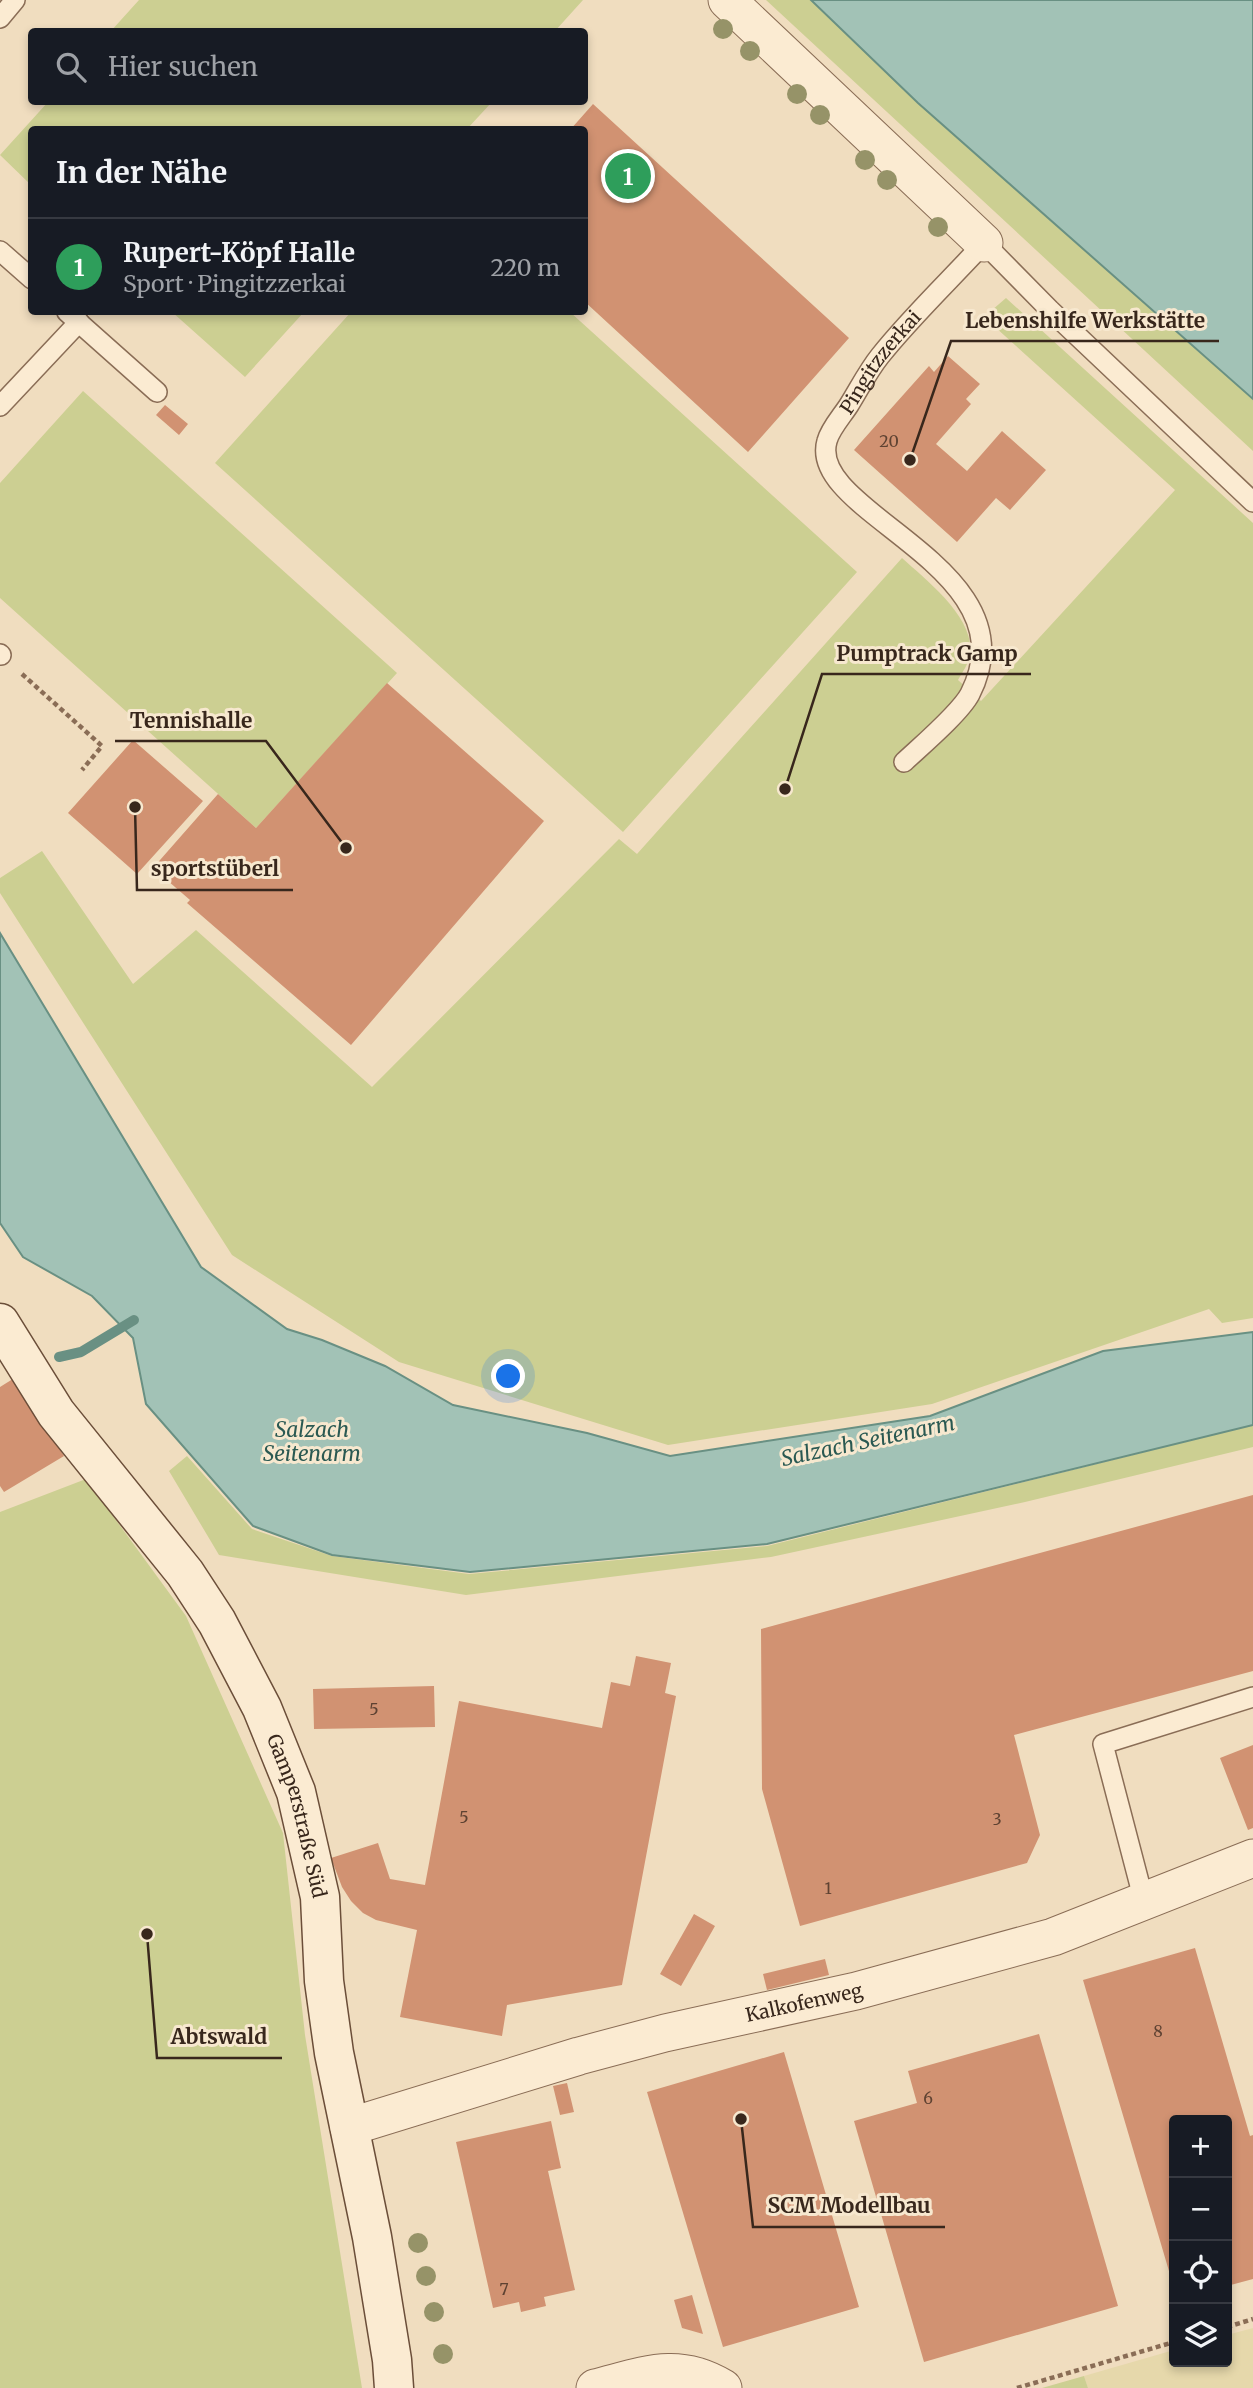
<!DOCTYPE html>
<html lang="de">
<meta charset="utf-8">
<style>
body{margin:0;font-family:Merriweather,serif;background:#242831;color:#f1f3f6}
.controls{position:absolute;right:21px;bottom:21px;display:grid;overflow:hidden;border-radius:7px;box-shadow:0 4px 10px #0003}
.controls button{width:63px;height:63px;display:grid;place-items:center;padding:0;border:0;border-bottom:2px solid #363941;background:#171b24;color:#f1f3f6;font:35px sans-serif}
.you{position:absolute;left:509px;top:1377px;width:24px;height:24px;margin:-18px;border:5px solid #fff;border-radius:50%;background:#1a73e8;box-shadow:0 0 0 10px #1a73e833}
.badge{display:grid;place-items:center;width:46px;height:46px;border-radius:50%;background:#cb959c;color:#fff;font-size:23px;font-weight:700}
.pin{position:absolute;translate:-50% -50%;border:4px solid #fff;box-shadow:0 2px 7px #0006}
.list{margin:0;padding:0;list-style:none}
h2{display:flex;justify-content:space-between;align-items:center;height:91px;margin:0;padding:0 28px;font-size:30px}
h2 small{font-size:23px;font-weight:400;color:#9ea1a6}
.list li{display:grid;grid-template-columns:46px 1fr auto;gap:21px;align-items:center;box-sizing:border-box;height:98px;padding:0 28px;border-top:2px solid #363941}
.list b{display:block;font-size:26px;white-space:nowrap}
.list p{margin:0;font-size:23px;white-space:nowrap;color:#9ea1a6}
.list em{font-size:23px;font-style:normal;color:#9ea1a6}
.icon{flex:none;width:38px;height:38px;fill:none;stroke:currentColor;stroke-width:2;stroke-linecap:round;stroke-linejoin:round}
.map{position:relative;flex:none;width:1253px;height:2388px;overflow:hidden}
.search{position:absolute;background:#171b24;box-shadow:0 4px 10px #0003;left:28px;top:28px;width:560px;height:77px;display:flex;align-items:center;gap:18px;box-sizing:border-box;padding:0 24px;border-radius:7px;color:#9ea1a6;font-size:26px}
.panel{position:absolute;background:#171b24;box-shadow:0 4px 10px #0003;left:28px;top:126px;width:560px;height:189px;border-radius:7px}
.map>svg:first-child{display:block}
.farmland{fill:#e6d8ab}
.green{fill:#cccf92}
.water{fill:#a2c2b6;stroke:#699083;stroke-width:2}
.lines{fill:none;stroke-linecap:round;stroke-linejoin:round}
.stream{stroke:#699083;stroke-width:10}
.building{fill:#d19272}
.lane-casing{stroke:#8a6d56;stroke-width:22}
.street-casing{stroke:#8a6d56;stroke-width:39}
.secondary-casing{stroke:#6b4e39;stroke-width:41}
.path{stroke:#8a6d56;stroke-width:4.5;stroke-dasharray:5 3.5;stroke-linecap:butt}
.lane{stroke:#fbebd2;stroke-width:19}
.street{stroke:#fbebd2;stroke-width:37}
.secondary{stroke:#fbebd2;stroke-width:38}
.tree{fill:#969368}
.labels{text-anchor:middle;stroke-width:6;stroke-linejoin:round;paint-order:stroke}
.number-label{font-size:16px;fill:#5e4232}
.street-label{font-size:19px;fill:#38271c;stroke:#f7e8cf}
.water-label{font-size:21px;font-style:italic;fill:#2a5952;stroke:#f7e8cf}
.leader{fill:none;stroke:#38271c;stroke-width:2.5}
.callout-dot{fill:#38271c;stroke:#f7e8cf;stroke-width:2.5}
.callout-label{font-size:21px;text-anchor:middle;font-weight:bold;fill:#38271c;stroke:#f7e8cf;stroke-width:6;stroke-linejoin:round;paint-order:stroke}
</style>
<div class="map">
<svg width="1253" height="2388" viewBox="0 0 1253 2388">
<rect width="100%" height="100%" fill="#f0ddbf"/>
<path class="farmland" d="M1253 2328V2388H1088L1084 2376 1174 2350V2362H1227V2335Z"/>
<path class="green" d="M139 0H583L555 31H111Z
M766 0H811L918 103 1253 399V451Z
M48 102H492L467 129 32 130 31 185 0 155Z
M1006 298 1253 523V1318L1222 1323 1209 1309 932 1404 668 1445 399 1362 232 1255 0 893V878L42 851 133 984 196 930 372 1087 619 839 637 854 902 558C926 580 976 618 970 655 969 663 962 673 958 680L981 701 1175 490 984 317Z
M172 312H304L245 377Z
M351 312H570L857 572 623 832 215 463Z
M83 391 397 673 256 828 0 598V483Z
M1253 1425V1447L1025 1502 771 1557 466 1595 219 1555 169 1471 187 1456 252 1529 332 1556 469 1574 767 1546Z
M86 1479 186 1616 283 1833 305 2035 362 2388H0V1512Z
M1084 2376 1088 2388H1042Z"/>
<path class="water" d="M811 0H1253V399L918 103Z
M0 933 201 1267 287 1329 322 1340 385 1366 453 1405 587 1433 670 1456 930 1416 1103 1351 1253 1332V1425L767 1544 470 1572 332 1555 253 1526 146 1404 133 1338 92 1296 23 1257 0 1223Z"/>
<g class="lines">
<path class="stream" d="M59 1357 81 1352 134 1320"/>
</g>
<path class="building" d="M593 104 849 338 748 452 584 301V130H570Z
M948 356 980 384 966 399 971 404 936 444 967 471 1002 431 1046 470 1010 510 996 498 957 542 854 450 929 366 934 372Z
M165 405 188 424 179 435 156 415Z
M387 683 544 821 351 1045 187 903 190 900 153 868 218 794 256 828Z
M133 740 203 801 137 874 68 813Z
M16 1377 64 1456 4 1492 0 1486V1387Z
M1253 1495V1671L1014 1735 1040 1835 1027 1863 800 1926 762 1789 761 1629Z
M636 1656 671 1663 665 1693 676 1696 622 1985 507 2005 502 2036 400 2017 417 1930 376 1920 363 1913 351 1901 342 1887 331 1858 378 1843 390 1879 425 1885 459 1701 602 1728 611 1682 630 1686Z
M434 1686 435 1727 314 1729 313 1689Z
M1253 1745V1828L1248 1830 1220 1758Z
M694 1914 715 1926 681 1986 660 1974Z
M1195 1948 1250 2136 1253 2135V2279L1227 2286V2120H1174V2288L1083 1980Z
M825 1959 829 1975 767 1990 763 1974Z
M1039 2034 1118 2306 924 2362 854 2121 917 2103 908 2071Z
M784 2052 859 2307 723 2347 647 2092Z
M567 2083 574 2112 560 2115 553 2086Z
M551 2121 561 2168 548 2171 575 2290 544 2297 546 2306 521 2312 519 2302 493 2308 456 2142Z
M692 2295 703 2334 682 2328 674 2300Z"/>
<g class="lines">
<defs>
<g id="lane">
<path d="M0 18 15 0"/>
<path d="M0 251 32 279"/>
<path d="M67 312 157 392"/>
<path d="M0 406 79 322"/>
<path d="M0 654 1 655"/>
<path id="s1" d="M904 762C921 746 960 713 970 694 1035 567 806 514 827 441 830 429 842 416 849 405 859 389 868 371 880 356 910 318 951 279 984 243L1050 310 1253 502"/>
<path d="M1144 1901 1103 1744 1253 1697"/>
</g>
<g id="street">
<path d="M727 0 984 243"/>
<path id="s2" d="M349 2127 579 2056 665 2033 856 1991 1053 1937 1253 1858"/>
<path d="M595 2388C643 2376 677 2360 723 2388"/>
</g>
<g id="secondary">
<path id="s3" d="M0 1323 56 1413 185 1573 217 1622 262 1708 296 1792 320 1897 324 1981 334 2053 372 2237 392 2360 394 2388"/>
</g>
</defs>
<use href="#lane" class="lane-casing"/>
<use href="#street" class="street-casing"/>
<use href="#secondary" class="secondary-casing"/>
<path class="path" d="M22 674 102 746 82 770
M1227 2327 1253 2319
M1017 2388 1174 2342"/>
<use href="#lane" class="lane"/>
<use href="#street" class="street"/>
<use href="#secondary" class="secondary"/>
</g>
<g class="tree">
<circle cx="723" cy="29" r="10"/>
<circle cx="750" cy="51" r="10"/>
<circle cx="797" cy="94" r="10"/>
<circle cx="820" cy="115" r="10"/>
<circle cx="865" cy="160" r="10"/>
<circle cx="887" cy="180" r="10"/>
<circle cx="938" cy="227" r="10"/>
<circle cx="418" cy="2243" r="10"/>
<circle cx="426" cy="2276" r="10"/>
<circle cx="434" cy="2312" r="10"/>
<circle cx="443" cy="2354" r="10"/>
</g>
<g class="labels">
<g class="number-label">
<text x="889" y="447">20</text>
<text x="374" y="1715">5</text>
<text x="464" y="1823">5</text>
<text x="997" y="1825">3</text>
<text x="828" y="1894">1</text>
<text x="1158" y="2037">8</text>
<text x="928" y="2104">6</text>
<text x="504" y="2295">7</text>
</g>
<g class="street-label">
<text dy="7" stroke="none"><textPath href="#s1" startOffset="508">Pingitzzerkai</textPath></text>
<text dy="7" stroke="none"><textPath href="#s3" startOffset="581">Gamperstraße Süd</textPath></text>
<text dy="7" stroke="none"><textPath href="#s2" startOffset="472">Kalkofenweg</textPath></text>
</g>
<g class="water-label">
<text x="312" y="1437">Salzach<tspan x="312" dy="24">Seitenarm</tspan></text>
<text transform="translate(868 1441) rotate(-12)" y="7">Salzach Seitenarm</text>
</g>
</g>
<path class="leader" d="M910 460L951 341H1219M785 789L822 674H1031M346 848L266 741H115M135 807L137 890H293M147 1934L157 2058H282M741 2119L753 2227H945"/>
<g class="callout-dot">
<circle cx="910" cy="460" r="7"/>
<circle cx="785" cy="789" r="7"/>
<circle cx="346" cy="848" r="7"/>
<circle cx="135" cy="807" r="7"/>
<circle cx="147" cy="1934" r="7"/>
<circle cx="741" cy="2119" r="7"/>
</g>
<g class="callout-label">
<text x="1085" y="328">Lebenshilfe Werkstätte</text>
<text x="927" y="661">Pumptrack Gamp</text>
<text x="191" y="728">Tennishalle</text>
<text x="215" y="876">sportstüberl</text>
<text x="219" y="2044">Abtswald</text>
<text x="849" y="2213">SCM Modellbau</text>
</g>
</svg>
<div class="controls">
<button>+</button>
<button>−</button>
<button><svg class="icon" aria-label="locate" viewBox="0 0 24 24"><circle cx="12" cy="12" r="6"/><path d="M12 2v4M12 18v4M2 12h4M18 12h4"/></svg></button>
<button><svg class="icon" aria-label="layers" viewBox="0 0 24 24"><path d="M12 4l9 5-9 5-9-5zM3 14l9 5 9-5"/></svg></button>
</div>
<div class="you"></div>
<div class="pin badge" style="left:628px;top:176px;background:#2e9e5b">1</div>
<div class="search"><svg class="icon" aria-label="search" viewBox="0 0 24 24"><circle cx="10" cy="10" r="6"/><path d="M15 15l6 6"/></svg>Hier suchen</div>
<section class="panel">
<h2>In der Nähe<small></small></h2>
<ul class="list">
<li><span class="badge" style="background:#2e9e5b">1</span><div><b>Rupert-Köpf Halle</b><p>Sport · Pingitzzerkai</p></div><em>220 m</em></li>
</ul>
</section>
</div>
